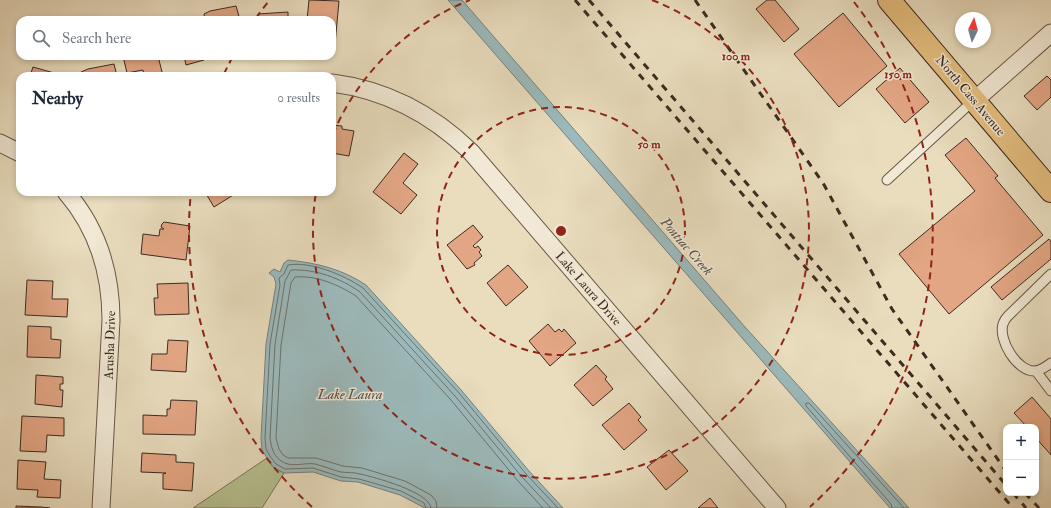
<!DOCTYPE html>
<meta charset="utf-8">
<style>
body{margin:0;font-family:"IM FELL Double Pica",serif;background:#f6f6f7;color:#1f2937}
.controls{position:absolute;right:12px;bottom:12px;display:grid;overflow:hidden;border-radius:8px;box-shadow:0 2px 6px #0003}
.controls button{width:36px;height:36px;display:grid;place-items:center;padding:0;border:0;border-bottom:1px solid #e0e1e3;background:#fff;color:#1f2937;font:20px sans-serif}
.compass{position:absolute;left:955px;top:12px;width:36px;height:36px;border-radius:50%;background:#fff;box-shadow:0 2px 6px #0003;rotate:5deg}
.list{margin:0;padding:0;list-style:none}
h2{display:flex;justify-content:space-between;align-items:center;height:52px;margin:0;padding:0 16px;font-size:17px}
h2 small{font-size:13px;font-weight:400;color:#747a83}
.icon{flex:none;width:22px;height:22px;fill:none;stroke:currentColor;stroke-width:2;stroke-linecap:round;stroke-linejoin:round}
.map{position:relative;flex:none;width:1051px;height:508px;overflow:hidden}
.search{position:absolute;background:#fff;box-shadow:0 2px 6px #0003;left:16px;top:16px;width:320px;height:44px;display:flex;align-items:center;gap:10px;box-sizing:border-box;padding:0 14px;border-radius:12px;color:#747a83;font-size:15px}
.panel{position:absolute;background:#fff;box-shadow:0 2px 6px #0003;left:16px;top:72px;width:320px;height:124px;border-radius:12px}
.map>svg:first-child{display:block}
.green{fill:#b6c191;stroke:#7a7659}
.water{fill:#9cbabc;stroke:#76817e}
.lines{fill:none;stroke-linecap:round;stroke-linejoin:round}
.shore{stroke:#6c726e;stroke-width:1}
.building{fill:#e3a684;stroke:#3d2b21}
.service-casing{stroke:#685848;stroke-width:11}
.minor-casing{stroke:#685848;stroke-width:19}
.primary-casing{stroke:#3d2b21;stroke-width:24}
.service{stroke:#f1e9d5;stroke-width:9}
.minor{stroke:#f1e9d5;stroke-width:17}
.primary{stroke:#e4be7f;stroke-width:22}
.rail{stroke:#3d2b21;stroke-width:3;stroke-dasharray:7 7;stroke-linecap:butt}
.ring{fill:none;stroke:#8f2418;stroke-width:2;stroke-dasharray:7 5}
.labels{text-anchor:middle;stroke-width:3;stroke-linejoin:round;paint-order:stroke}
.street-label{font-size:13px;fill:#3d2b21;stroke:#f1e9d5}
.water-label{font-size:14px;font-style:italic;fill:#554f48;stroke:#f1e9d5}
.centre{fill:#8f2418;stroke:#f1e9d5;stroke-width:2}
.ring-label{font-size:12px;text-anchor:middle;font-weight:bold;fill:#8f2418;stroke:#f1e9d5;stroke-width:3;stroke-linejoin:round;paint-order:stroke}
</style>
<div class="map">
<svg width="1051" height="508" viewBox="0 0 1051 508">
<rect width="100%" height="100%" fill="#e9ddbe"/>
<filter id="stains"><feTurbulence type="fractalNoise" baseFrequency=".005" numOctaves="4"/><feColorMatrix values="0 0 0 0 .2 0 0 0 0 .09 0 0 0 0 .02 0 0 0 .5 -.17"/></filter>
<radialGradient id="worn" r=".72"><stop offset=".6" stop-color="#630" stop-opacity="0"/><stop offset="1" stop-color="#630" stop-opacity=".3"/></radialGradient>
<path class="green" d="M267 458 273 467 284 473 262 508H193Z"/>
<path class="water" d="M448 0H462L745 327 909 508H890Z
M288 260C317 263 342 269 366 285L462 391 529 471 563 508H425L400 495 358 482 341 481 313 472 284 473 273 467 267 458 262 450 261 438 266 344 276 284 274 277 269 273 274 269 280 272 284 263Z"/>
<g class="lines">
<path class="shore" d="M426 508 424 503 401 491 359 479 341 477 313 468 285 469 276 464 270 456 266 449 265 438 270 344 280 285 279 278 284 274 288 265C311 261 344 275 363 288L459 393 526 474 558 508
M431 508C430 492 374 477 360 474 354 472 347 473 341 472 332 470 324 466 315 464 304 462 290 469 280 460 273 455 271 446 270 438L275 344 285 281 291 270C316 269 340 278 360 292L455 396 522 477 551 508
M437 508 436 501 431 495 405 481 362 468 343 466 316 458H288L283 455 279 449 276 438 281 345 291 283 295 277C316 275 339 285 356 296L451 400 518 481 543 508
M892 508 891 504 806 406V403H809L904 508"/>
</g>
<path class="building" d="M309 0 339 1 335 44H332V20H307Z
M767 0H775L799 29 784 42 756 9Z
M236 6 240 20H205L204 14 210 11Z
M288 12V20H258V14Z
M843 13 887 66 839 107 794 54Z
M123 56H158L163 76H144L143 70 127 73Z
M184 56H203L204 60 186 65Z
M114 64 117 76H82L81 72 88 69Z
M33 67 61 75V76H30Z
M900 68 929 102 905 123 876 89Z
M1047 76 1051 80V97L1037 110 1024 96Z
M332 125 342 126V129L354 131 349 156 332 153Z
M966 138 998 176 995 178 1043 235 949 314 899 254 975 191 945 155Z
M404 153 418 164 403 183 417 195 401 214 373 192Z
M205 192H238L214 207Z
M164 222 190 226 186 260 141 254 143 234 159 236 160 229H164L161 227 162 224Z
M473 225 483 237 473 246 475 248 478 246 481 250 479 252 482 256 474 263 475 265 467 269 447 245Z
M1049 239 1051 242V259L1002 300 991 287Z
M508 265 528 287 506 306 487 283Z
M27 280 53 281 52 299H68L67 317 25 315Z
M188 283 189 314 155 315 154 298H158L157 284Z
M548 324 555 332 559 329 562 332 564 329 576 343 550 366 529 341Z
M28 326 51 327V339L61 340 60 358 27 357Z
M168 340 188 341 186 372 151 370 152 354H167Z
M596 365 607 377 605 379 613 389 593 406 574 385Z
M36 375 63 377V384H60V390H63L62 407 35 404Z
M1032 397 1051 419V455L1036 438V427H1027L1014 413Z
M171 400 197 401 195 435 143 434V415L167 416V409H170Z
M629 403 641 417 638 420 647 430 624 450 602 425Z
M22 416 64 418V436L47 435 46 452 20 451Z
M669 450 688 471 666 490 647 467Z
M142 453 176 455V462L194 463 192 491 163 489V474L166 473 141 472Z
M18 460 46 462 44 479 61 480 60 498 37 497 38 490 17 489Z
M710 498 718 508H698Z
M16 506 41 507 50 508H16Z"/>
<g class="lines">
<defs>
<path id="service" d="M887 180 974 100
M1051 274 1008 316C1006 318 1004 321 1003 324 998 340 1017 371 1034 371 1040 371 1047 366 1051 363
M1036 371 1051 391"/>
<path id="minor" d="M332 83C387 90 432 114 471 152L777 508
M975 100 1051 33
M0 143 20 153
M66 192C97 228 111 273 111 320L101 508"/>
<path id="primary" d="M889 0 1051 191"/>
</defs>
<use href="#service" class="service-casing"/>
<use href="#minor" class="minor-casing"/>
<use href="#primary" class="primary-casing"/>
<use href="#service" class="service"/>
<use href="#minor" class="minor"/>
<use href="#primary" class="primary"/>
<path class="rail" d="M575 0 1013 508
M589 0 1006 485
M695 0 823 183 892 309 1006 471
M1013 493 1026 508
M1025 493 1039 508"/>
</g>
<g class="ring">
<circle cx="561" cy="231" r="124"/>
<path d="M333 134A248 248 0 0 1 470 0M652 0A248 248 0 1 1 316 192"/>
<path d="M312 507A372 372 0 0 1 191 192M224 74A372 372 0 0 1 233 56M256 18A372 372 0 0 1 268 2M854 2A372 372 0 0 1 810 507"/>
</g>
<g class="labels">
<g class="street-label">
<text transform="translate(971 95) rotate(50)" y="5">North Cass Avenue</text>
<text transform="translate(589 288) rotate(49)" y="5">Lake Laura Drive</text>
<text transform="translate(109 345) rotate(-88)" y="5">Arusha Drive</text>
</g>
<g class="water-label">
<text transform="translate(687 246) rotate(49)" y="5">Pontiac Creek</text>
<text x="350" y="399">Lake Laura</text>
</g>
</g>
<circle cx="561" cy="231" r="6" class="centre"/>
<g class="ring-label">
<text x="736" y="60">100 m</text>
<text x="898" y="78">150 m</text>
<text x="649" y="148">50 m</text>
</g>
<rect width="100%" height="100%" filter="url(#stains)"/>
<rect width="100%" height="100%" fill="url(#worn)"/>
</svg>
<div class="controls">
<button>+</button>
<button>−</button>
</div>
<svg class="compass" viewBox="-18 -18 36 36"><path d="M0-13l5 13h-10z" fill="#e53935"/><path d="M0 13l5-13h-10z" fill="#747a83"/></svg>
<div class="search"><svg class="icon" aria-label="search" viewBox="0 0 24 24"><circle cx="10" cy="10" r="6"/><path d="M15 15l6 6"/></svg>Search here</div>
<section class="panel">
<h2>Nearby<small>0 results</small></h2>
<ul class="list">
</ul>
</section>
</div>
